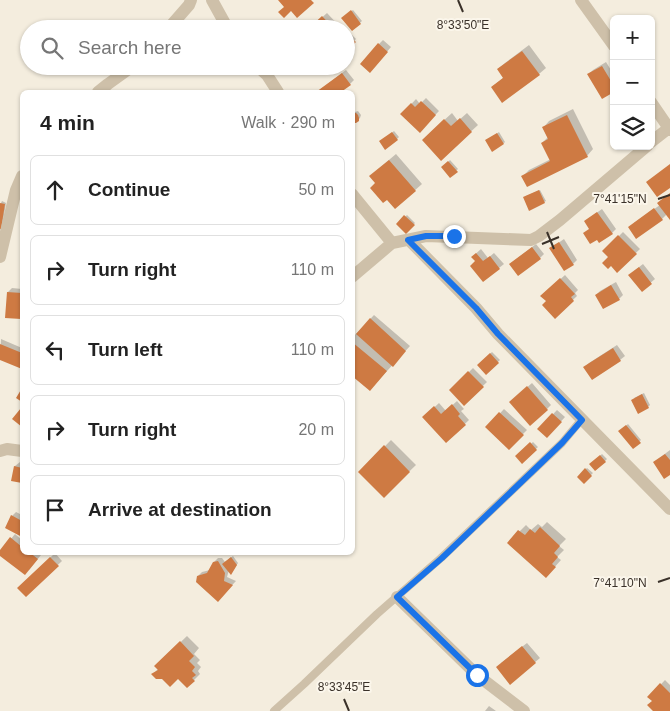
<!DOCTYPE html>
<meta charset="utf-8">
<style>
body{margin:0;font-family:Arial,sans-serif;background:#f2f2f2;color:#222}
.controls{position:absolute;right:15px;top:15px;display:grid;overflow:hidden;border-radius:8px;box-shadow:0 1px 4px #0004}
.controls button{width:45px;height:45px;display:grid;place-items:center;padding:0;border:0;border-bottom:1px solid #e0e0e0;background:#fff;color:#222;font:25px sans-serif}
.stop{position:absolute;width:15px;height:15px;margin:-11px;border:4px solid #1a73e8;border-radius:50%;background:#fff}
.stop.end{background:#1a73e8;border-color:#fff;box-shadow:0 1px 5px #0008}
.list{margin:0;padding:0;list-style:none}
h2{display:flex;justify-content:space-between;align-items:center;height:65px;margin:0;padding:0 20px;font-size:21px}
h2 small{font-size:16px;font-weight:400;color:#767676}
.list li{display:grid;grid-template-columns:32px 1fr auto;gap:15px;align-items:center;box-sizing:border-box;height:70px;margin:0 10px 10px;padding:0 10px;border:1px solid #e0e0e0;border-radius:8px}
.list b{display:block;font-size:19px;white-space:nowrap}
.list em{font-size:16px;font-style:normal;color:#767676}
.icon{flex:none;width:28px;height:28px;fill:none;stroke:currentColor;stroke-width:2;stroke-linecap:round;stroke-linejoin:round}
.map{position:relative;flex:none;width:670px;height:711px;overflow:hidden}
.search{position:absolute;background:#fff;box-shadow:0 1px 4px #0004;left:20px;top:20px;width:335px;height:55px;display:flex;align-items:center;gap:12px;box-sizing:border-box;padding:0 18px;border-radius:28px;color:#767676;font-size:19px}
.panel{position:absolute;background:#fff;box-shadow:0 1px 4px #0004;left:20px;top:90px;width:335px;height:465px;border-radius:8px}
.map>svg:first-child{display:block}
.shadow{fill:#0003}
.building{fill:#ce7a43}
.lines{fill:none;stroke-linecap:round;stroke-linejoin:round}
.lane{stroke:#cec0a9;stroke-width:8}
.street{stroke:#cec0a9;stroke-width:12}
.route{stroke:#1a73e8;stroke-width:6}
.ticks{fill:none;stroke:#3a3129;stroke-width:2}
.ticks-label{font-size:12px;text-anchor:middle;fill:#3a3129;stroke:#fbf6eb;stroke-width:4;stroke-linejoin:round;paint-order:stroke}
</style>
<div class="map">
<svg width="670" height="711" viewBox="0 0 670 711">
<rect width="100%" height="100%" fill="#f4edde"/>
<path class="shadow" d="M353 10 362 21 352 30 343 18Z
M327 13 342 29H309Z
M352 35 356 39 346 49V41Z
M383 40 391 47 374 67 379 44Z
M529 45 546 68 539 74 503 101 492 87 504 77 498 69 505 63Z
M606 62 614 75V90L589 74 593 70Z
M346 70 354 80 350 84 339 92H317Z
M426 98 439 111 420 131 402 114 416 99 420 104Z
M573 109 593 149 587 156 523 176 529 170 551 159 542 143 548 137 543 128 549 121Z
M358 111 361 115 360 118 356 122 352 114 355 112Z
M452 113 458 121 467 113 478 125 441 159 430 133Z
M394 131 399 137 397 139 383 140Z
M499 132 505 142 504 143 489 139Z
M396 154 422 184 395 208 376 183 377 170Z
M450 160 458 169 450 176 443 168Z
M540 190 546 201 544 202 526 196Z
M670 193 667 214 662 219 634 223 660 205Z
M2 201 6 203 2 228 0 230V209L1 203Z
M602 209 616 229 612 233 590 228 585 221Z
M407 215 415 223 406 232 398 224Z
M623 232 640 249 617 271 610 257 604 251Z
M564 239 577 260 573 264 551 248Z
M536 244 544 254 540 258 510 264Z
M481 249 488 258 494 253 504 264 484 280 476 261 472 257Z
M643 264 655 279 642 290 634 271Z
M565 275 578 290 575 293 577 296 555 317 547 301 542 296Z
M616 282 623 295 619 299 596 295 600 291Z
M12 288 22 289V316L20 318 8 292Z
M374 315 410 346 376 383 352 375V338Z
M1 339 22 348V367L0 359Z
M617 345 625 356 620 360 585 367 589 363Z
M492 352 500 360 486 373 478 365Z
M473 368 487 382 464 404 451 390Z
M532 383 551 405 547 409 515 398Z
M644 393 650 405 648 407 634 398Z
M457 401 464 409 461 411 469 420 446 442 424 417 439 403 446 411Z
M504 409 527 430 509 448 487 427Z
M557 410 565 417 547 437 539 429Z
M628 424 641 440 633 447 620 431Z
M391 440 416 465 384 496 360 472Z
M533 442 538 447 522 462 517 456Z
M670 450V473L654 462Z
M602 454 607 459 596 470 591 464Z
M20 462 22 463V481L12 480 15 466Z
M587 468 593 473 584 482 578 477Z
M16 512 22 515V535L12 516Z
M547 522 566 539 559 546 564 550 557 557 561 560 552 570 508 543 526 525 531 530 538 524 542 527Z
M15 534 22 540V552H38L41 555 29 570 0 554V552Z
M55 553 62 561 26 595 19 588Z
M233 556 238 563 232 572 229 570 227 577 236 581 218 600 198 576 202 572 210 570 214 562 218 558H222L225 562Z
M187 636 199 648 194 654 200 660 197 663 201 667 198 671 200 674 187 687 178 677H162L153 674 158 669 156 666Z
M527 643 540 658 510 683 501 663Z
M665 680 670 685V711H655L653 701 649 697Z
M489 706 496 711H485Z"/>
<path class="building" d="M278 0H311L314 3 297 18 291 11 284 18 278 12 284 7Z
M351 10 361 24 352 31 341 18Z
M322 16 334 29H308Z
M349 36 356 42 346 51V39Z
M378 43 388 52 370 73 360 64Z
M522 51 540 75 502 103 491 87 503 78 497 69Z
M44 66H52L51 71 43 70Z
M602 66 614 86V92L602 99 587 74Z
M342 73 351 85 341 92H316Z
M421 101 436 115 420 133 400 114 411 103 415 107Z
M352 113H356L358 115 359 118V121L356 123H352Z
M567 115 588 157 527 187 521 176 550 161 541 143 548 139 542 127Z
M460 118 472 132 441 161 422 140 444 119 451 126Z
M392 132 398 140 385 150 379 141Z
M497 133 504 144 492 152 485 140Z
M389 160 416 191 395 209 387 200 383 203 370 188 375 183 369 176Z
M448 161 458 172 450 178 441 167Z
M670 164V188L657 197 646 182Z
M539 190 545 203 529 211 523 197Z
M670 193V220L657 203Z
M0 203 5 204 1 229H0Z
M654 208 663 220 636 239 628 227Z
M597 212 613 234 599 243 597 240 590 244 583 233 589 229 584 221Z
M404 215 415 225 406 234 396 224Z
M618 235 637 254 617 273 611 266 608 269 602 263 608 257 602 251Z
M559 242 574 265 564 271 549 248Z
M532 247 541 259 518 276 509 264Z
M476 253 483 261 490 256 500 269 483 282 470 266 475 261 471 257Z
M639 267 652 284 642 292 628 275Z
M560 278 575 294 571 297 574 301 555 319 542 305 546 301 540 296Z
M611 285 620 300 603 309 595 295Z
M7 292 22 293 21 319 5 318Z
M370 318 406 351 393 367 356 334Z
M352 342 387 371 370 391 352 376Z
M0 344 22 353V369L0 360Z
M613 348 621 361 592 380 583 367Z
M490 353 499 363 486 375 477 365Z
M468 371 484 387 464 406 449 390Z
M527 386 548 410 530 426 509 402Z
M22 388V402L16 398Z
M642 394 649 408 638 414 631 400Z
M452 404 460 414 458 416 466 425 446 443 422 417 434 406 441 414Z
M21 408 22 409V427L12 419Z
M499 412 524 435 509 450 485 427Z
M552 413 562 422 547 438 537 429Z
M626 425 641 443 633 449 618 431Z
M530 442 537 450 522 464 515 456Z
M384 445 410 472 384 498 358 472Z
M665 454 670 460V475L664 479 653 462Z
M600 455 606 462 595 471 589 464Z
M14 466 22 468V483L11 481Z
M585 468 592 476 584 484 577 477Z
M11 515 22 521V537L5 528Z
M540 527 560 546 554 553 558 557 552 564 556 567 546 578 507 543 518 530 525 535 530 529 535 533Z
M10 537 22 547V552H29L38 559 25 575 0 556V550Z
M50 557 59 566 26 597 17 588Z
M231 557 237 565 231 575 222 564Z
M218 561 225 573 224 581 233 585 218 602 196 582 197 576 207 573 213 562Z
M180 641 194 656 189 661 195 667 192 671 196 675 192 678 195 681 187 688 178 679 170 687 162 679H156L151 674 158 670 154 666Z
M522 646 536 663 510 685 496 667Z
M660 683 670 693V711H653L647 705 652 701 647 697Z"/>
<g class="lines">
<path class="lane" d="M274 711 304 684 377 614 441 558 562 443 582 419"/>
<path class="street" d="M212 0 228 29
M581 0 614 46
M168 29 189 5 191 0
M257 66 267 75 278 92
M98 92 108 84 133 66
M651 102 670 130
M651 142 669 128
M352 194 392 243
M409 240 476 308 498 334 670 509
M0 257 16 190 22 176
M352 277 392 243 426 236 531 240 539 236 560 220 647 146
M0 451 7 449 22 451
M397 597 477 675 524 711"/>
</g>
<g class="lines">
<path class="route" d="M454 236H426L408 240 476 308 498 334 582 420 562 443 442 558 397 597 477 675"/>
</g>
<path class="ticks" d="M458 0 463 12M658 199 670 195M547 232 554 249M542 244 559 237M658 582 670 578M344 699 349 711"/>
<g class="ticks-label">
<text x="463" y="29">8°33'50"E</text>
<text x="620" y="203">7°41'15"N</text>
<text x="620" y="587">7°41'10"N</text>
<text x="344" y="691">8°33'45"E</text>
</g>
</svg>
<div class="controls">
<button>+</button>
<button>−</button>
<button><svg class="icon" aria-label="layers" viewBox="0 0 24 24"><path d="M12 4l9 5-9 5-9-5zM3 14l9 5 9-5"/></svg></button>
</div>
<div class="stop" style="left:477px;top:675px"></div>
<div class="stop end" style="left:454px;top:236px"></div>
<div class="search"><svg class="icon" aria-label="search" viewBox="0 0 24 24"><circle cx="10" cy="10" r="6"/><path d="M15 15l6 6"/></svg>Search here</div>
<section class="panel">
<h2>4 min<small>Walk · 290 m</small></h2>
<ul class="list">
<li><svg class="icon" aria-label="ahead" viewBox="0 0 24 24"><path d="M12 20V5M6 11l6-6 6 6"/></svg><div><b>Continue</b></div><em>50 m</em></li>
<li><svg class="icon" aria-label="right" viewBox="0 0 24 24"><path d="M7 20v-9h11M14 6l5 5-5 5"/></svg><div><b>Turn right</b></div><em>110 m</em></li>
<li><svg class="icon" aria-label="left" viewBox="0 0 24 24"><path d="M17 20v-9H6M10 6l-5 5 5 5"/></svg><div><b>Turn left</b></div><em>110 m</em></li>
<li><svg class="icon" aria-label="right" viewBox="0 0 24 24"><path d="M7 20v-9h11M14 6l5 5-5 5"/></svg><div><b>Turn right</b></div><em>20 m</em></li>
<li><svg class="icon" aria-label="arrive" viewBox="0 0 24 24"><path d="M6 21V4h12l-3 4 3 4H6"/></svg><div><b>Arrive at destination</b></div></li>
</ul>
</section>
</div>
